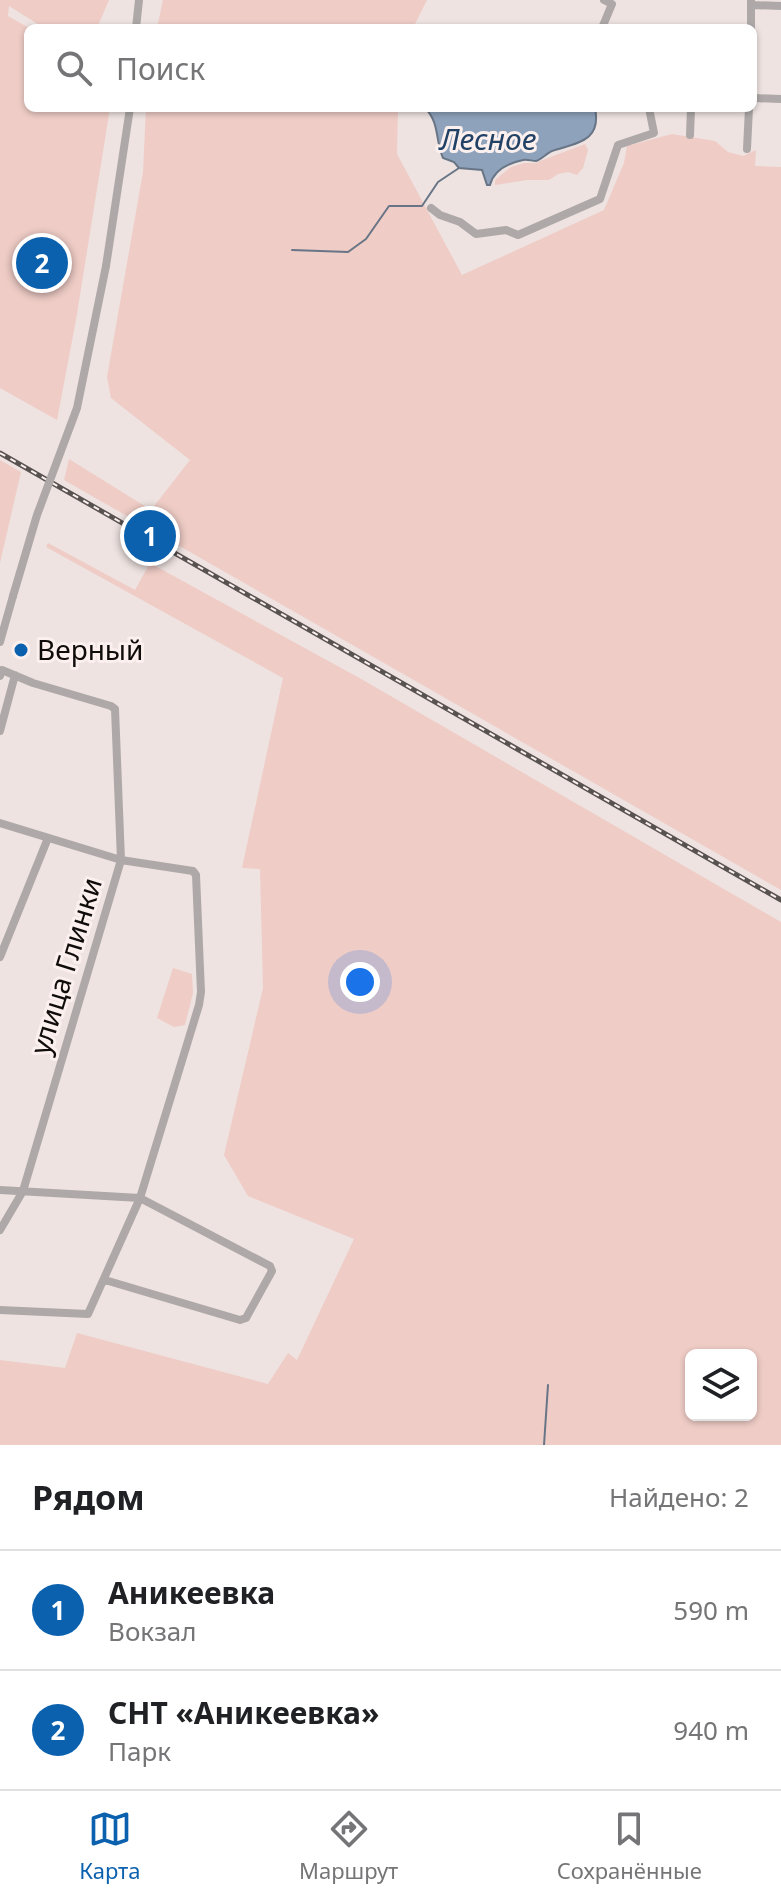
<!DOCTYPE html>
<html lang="ru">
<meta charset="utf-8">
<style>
body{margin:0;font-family:"Noto Sans",sans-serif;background:#f6f6f6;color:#202124}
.controls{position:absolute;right:24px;bottom:24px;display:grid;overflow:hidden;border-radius:12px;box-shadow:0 2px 6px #0004}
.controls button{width:72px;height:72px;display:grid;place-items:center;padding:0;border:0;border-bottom:2px solid #e0e0e0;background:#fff;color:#202124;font:40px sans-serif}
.you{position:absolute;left:360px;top:982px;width:28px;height:28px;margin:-20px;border:6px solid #fff;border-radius:50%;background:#1a73e8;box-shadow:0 0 0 12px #1a73e833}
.badge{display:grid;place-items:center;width:52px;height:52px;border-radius:50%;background:#0c61af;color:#fff;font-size:26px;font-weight:700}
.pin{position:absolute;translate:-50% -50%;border:4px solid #fff;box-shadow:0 2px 8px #0006}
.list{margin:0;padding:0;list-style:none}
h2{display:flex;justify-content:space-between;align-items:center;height:104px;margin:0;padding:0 32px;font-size:34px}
h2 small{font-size:26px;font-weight:400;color:#757577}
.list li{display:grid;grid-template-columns:52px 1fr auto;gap:24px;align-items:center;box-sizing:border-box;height:120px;padding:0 32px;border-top:2px solid #e0e0e0}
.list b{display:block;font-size:30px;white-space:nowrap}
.list p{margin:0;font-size:26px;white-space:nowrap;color:#757577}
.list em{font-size:26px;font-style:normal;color:#757577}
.icon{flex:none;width:44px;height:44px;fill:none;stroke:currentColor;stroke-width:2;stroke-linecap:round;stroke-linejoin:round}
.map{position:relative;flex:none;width:781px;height:1445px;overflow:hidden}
.search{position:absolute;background:#fff;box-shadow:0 2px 6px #0004;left:24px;right:24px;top:24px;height:88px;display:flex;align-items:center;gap:20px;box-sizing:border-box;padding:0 28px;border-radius:12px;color:#757577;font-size:30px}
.sheet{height:344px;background:#fff}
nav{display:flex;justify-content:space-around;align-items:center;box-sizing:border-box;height:112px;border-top:2px solid #e0e0e0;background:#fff;font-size:22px;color:#757577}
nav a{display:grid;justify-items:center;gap:4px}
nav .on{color:#0c61af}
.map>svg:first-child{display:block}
.green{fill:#efccc6;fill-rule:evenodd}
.water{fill:#8ea2bb;stroke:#687586;stroke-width:2}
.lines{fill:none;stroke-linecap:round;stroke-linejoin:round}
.stream{stroke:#687586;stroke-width:2}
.minor{stroke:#aea9a8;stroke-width:8}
.rail-casing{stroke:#585251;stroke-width:5}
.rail{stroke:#fbf0ee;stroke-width:2;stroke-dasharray:6;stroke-linecap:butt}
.minor-bridge{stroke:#aea9a8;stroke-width:8}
.poi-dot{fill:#0c61af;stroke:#fbf0ee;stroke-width:3}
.labels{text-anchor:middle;stroke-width:6;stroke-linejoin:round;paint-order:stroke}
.poi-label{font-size:28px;fill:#100c0b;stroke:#fbf0ee;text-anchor:start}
.street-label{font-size:28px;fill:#100c0b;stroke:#fbf0ee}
.water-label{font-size:30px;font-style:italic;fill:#214165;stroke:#fbf0ee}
</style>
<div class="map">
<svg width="781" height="1445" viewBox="0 0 781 1445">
<rect width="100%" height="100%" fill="#eee3e1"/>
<path class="green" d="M0 0H109L97 28H44L9 6 8 16 29 28 28 108H110L76 320 57 420 0 388Z
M163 0H427L413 28H157Z
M146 108H398L397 154 462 275 604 210 624 163 627 146 672 134 715 141 728 152 743 156 756 150 755 166 781 167V890L64 480 69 459 151 510 190 460 111 398 107 377 143 172Z
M585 144 588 150 583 168 577 175 568 172 558 174 549 180H527L495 185V180L511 167 524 163H535Z
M0 460 21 472 0 563Z
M48 543 135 590 150 563 363 680 781 922V1445H0V1360L65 1368 77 1333 268 1384 288 1353 297 1360 354 1239 248 1196 224 1155 263 988 260 869 242 868 283 678 46 547ZM691 1355H751V1415H691Z
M173 968 192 974 193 993 185 1025 174 1027 157 1018Z"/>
<path class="water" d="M425 108H595C602 142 576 143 552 151 547 153 542 159 536 161 532 161 527 159 523 160 509 163 494 169 490 185H487L482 170 459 168 454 162 443 158C435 140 440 123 425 108Z"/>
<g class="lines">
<path class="stream" d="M292 250 348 252 366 239 389 206H422L438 182 459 168
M544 1445 548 1385"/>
<path class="minor" d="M752 5 781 6
M136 28 139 0
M602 28 612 4 604 0
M751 28V1
M753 98 781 99
M690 135 691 108
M747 149 749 108
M431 208 440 215 460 222 476 234 506 230 518 235 600 199 618 145 654 133 649 108
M106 266 130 108
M0 642 13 596
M0 676 2 670 33 683 111 706 115 709 121 860 23 1191 0 1230
M0 731 15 675
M0 823 121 860 193 871 196 875 201 992 199 1005 140 1198 88 1314 0 1310
M0 957 48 838
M0 1190 140 1198 270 1266 272 1271 246 1318 240 1320 105 1280"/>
<defs>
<path id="rail" d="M0 453 781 900"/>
</defs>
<use href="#rail" class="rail-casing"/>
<use href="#rail" class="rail"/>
<path class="minor-bridge" d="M13 596 37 515 77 408 106 266"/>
</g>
<circle class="poi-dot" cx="21" cy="650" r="8"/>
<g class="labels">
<g class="poi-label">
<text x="37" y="660">Верный</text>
</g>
<g class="street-label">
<text transform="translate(66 966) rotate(-73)" y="10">улица Глинки</text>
</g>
<g class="water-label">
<text x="488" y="150">Лесное</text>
</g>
</g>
</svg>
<div class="controls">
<button><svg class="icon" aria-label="layers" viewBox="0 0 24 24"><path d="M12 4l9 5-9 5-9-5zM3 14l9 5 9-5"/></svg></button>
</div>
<div class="you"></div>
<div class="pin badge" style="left:150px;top:536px">1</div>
<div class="pin badge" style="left:42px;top:263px">2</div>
<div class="search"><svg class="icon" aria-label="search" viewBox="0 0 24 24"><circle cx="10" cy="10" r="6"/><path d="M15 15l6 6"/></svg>Поиск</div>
</div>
<section class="sheet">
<h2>Рядом<small>Найдено: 2</small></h2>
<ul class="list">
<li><span class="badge">1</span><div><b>Аникеевка</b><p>Вокзал</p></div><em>590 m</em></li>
<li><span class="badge">2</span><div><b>СНТ «Аникеевка»</b><p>Парк</p></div><em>940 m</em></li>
</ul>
</section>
<nav>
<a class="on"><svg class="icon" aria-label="map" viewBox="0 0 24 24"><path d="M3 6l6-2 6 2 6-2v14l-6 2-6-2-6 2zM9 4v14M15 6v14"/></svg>Карта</a>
<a><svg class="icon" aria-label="directions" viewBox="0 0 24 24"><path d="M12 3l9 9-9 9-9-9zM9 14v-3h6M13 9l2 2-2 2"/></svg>Маршрут</a>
<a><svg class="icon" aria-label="saved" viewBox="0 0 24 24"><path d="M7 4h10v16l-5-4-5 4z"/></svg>Сохранённые</a>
</nav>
